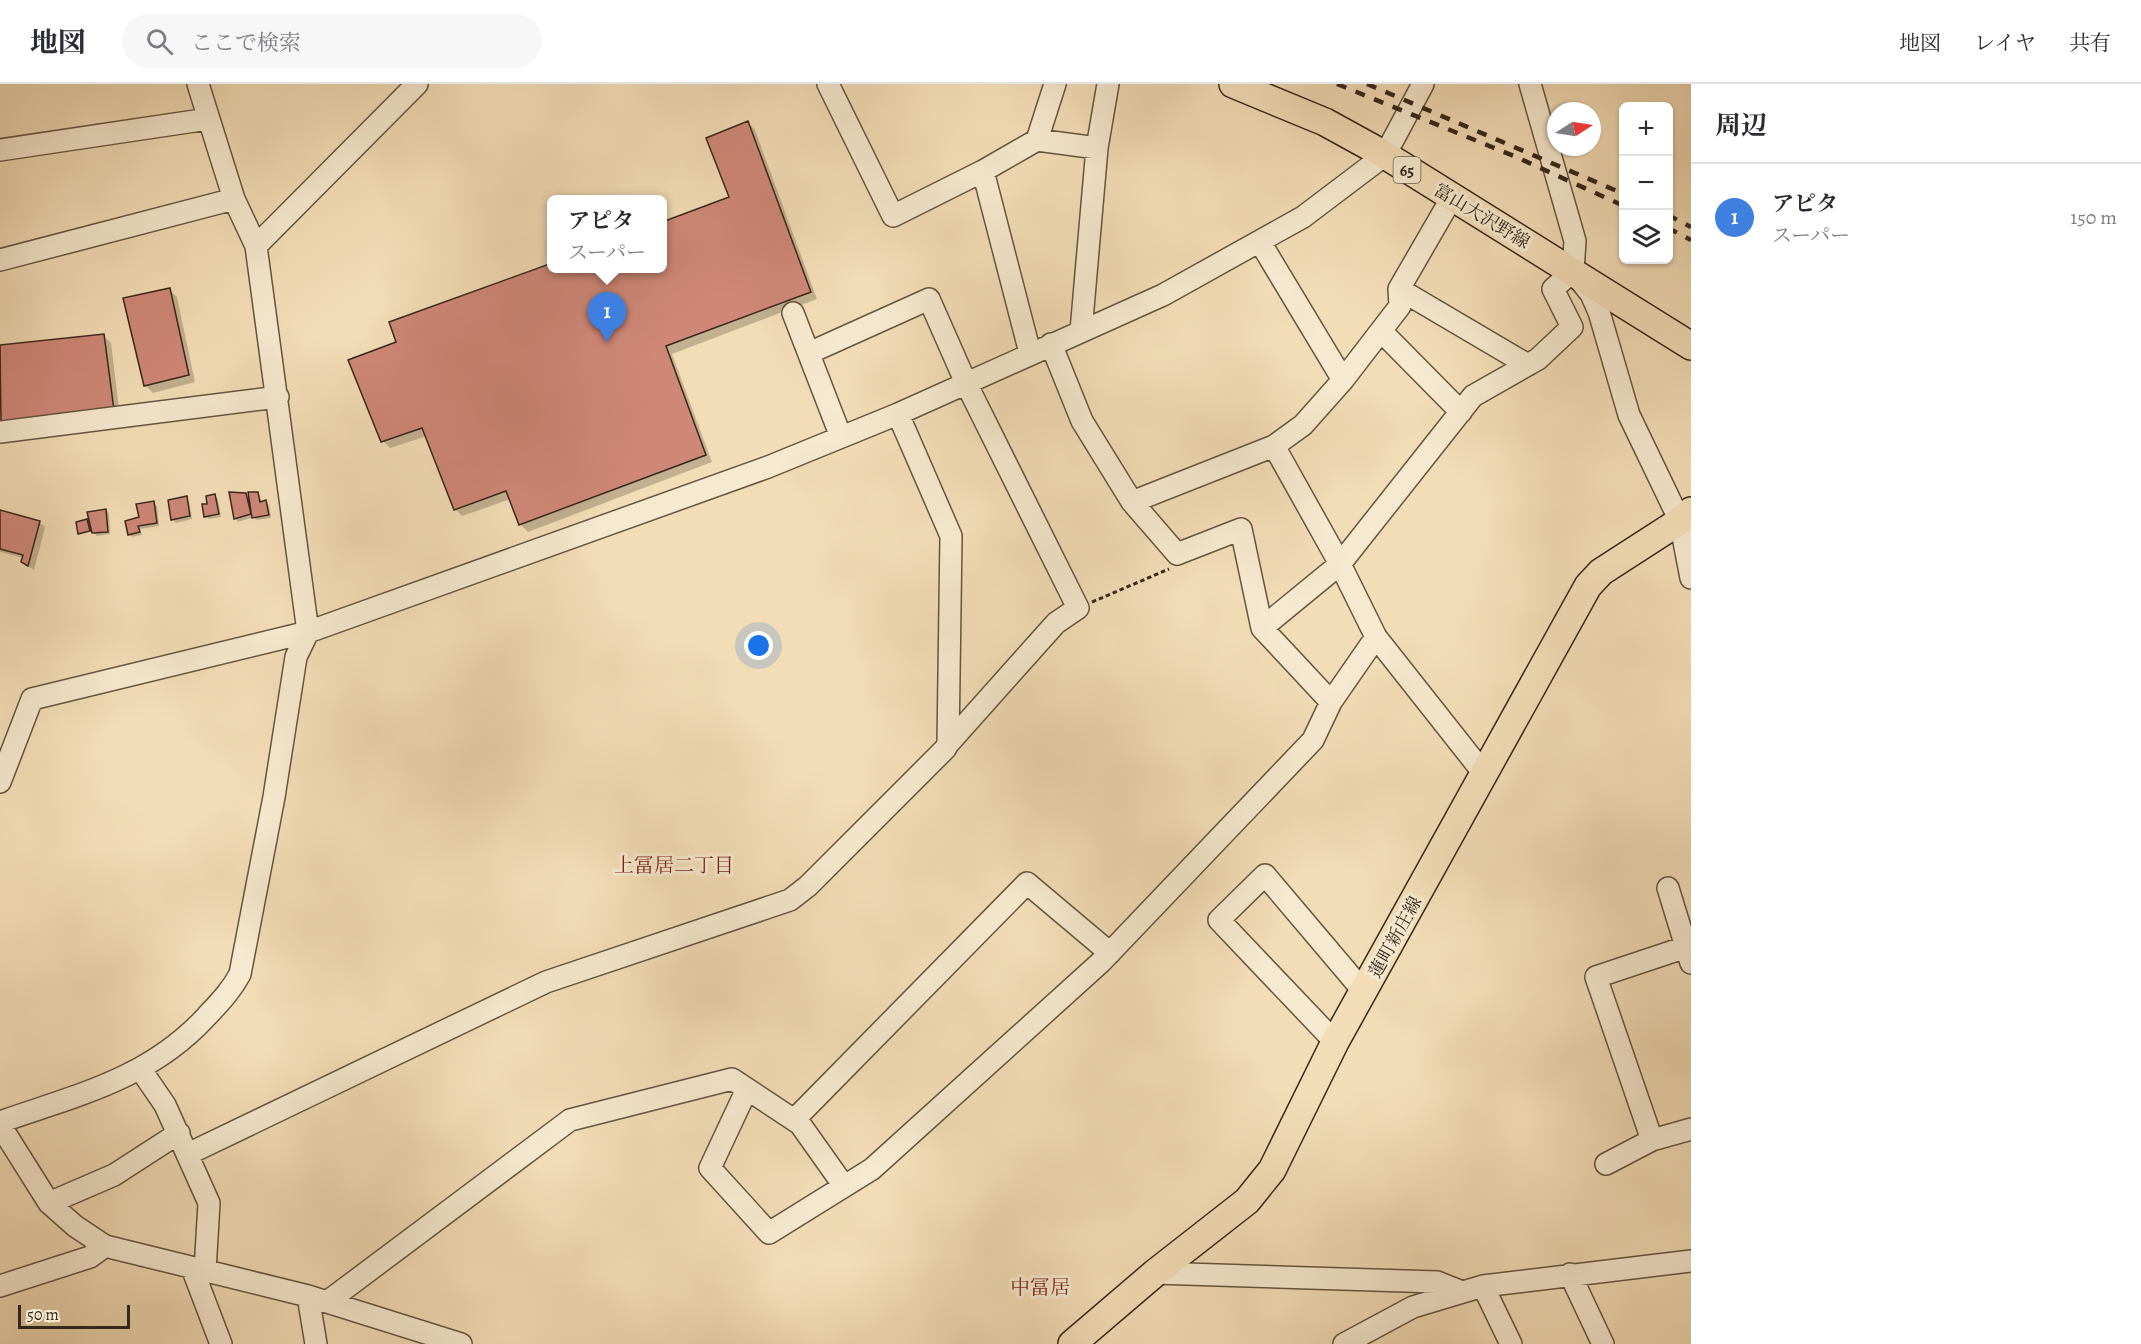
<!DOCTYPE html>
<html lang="ja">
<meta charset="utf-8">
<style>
body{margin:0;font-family:Alegreya,"Noto Serif JP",serif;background:#f7f7f7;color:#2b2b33}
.controls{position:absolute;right:18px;top:18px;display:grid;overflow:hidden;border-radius:9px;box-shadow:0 2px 4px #0004}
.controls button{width:54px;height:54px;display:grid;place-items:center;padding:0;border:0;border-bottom:2px solid #e1e1e2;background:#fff;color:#2b2b33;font:30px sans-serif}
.compass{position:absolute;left:1547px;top:18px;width:54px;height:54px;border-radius:50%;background:#fff;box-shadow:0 2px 4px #0004;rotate:78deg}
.scale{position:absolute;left:18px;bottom:15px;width:112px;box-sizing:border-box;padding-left:6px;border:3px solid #36271c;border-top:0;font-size:16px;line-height:21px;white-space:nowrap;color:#36271c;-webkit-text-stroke:4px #f7e9d0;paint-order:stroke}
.you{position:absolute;left:759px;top:562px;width:21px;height:21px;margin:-15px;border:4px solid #fff;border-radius:50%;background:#1a73e8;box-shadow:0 0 0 9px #1a73e833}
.badge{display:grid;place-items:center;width:39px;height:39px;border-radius:50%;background:#8f2418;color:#fff;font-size:20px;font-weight:700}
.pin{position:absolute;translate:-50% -50px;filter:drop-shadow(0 2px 3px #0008)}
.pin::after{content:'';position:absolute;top:32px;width:21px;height:18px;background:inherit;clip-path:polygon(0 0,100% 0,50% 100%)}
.popup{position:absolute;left:547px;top:111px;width:120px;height:78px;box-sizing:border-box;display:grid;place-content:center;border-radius:9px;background:#fff;filter:drop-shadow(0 2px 4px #0005);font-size:20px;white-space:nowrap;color:#7c7c81}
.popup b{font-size:22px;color:#2b2b33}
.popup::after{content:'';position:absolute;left:50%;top:100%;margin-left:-12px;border:12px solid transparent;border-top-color:#fff}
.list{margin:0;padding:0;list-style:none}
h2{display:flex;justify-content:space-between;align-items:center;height:78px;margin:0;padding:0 24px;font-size:26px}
h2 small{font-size:20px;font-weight:400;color:#7c7c81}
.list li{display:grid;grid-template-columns:39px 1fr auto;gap:18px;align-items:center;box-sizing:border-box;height:108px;padding:0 24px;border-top:2px solid #e1e1e2}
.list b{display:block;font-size:22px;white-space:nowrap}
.list p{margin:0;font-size:20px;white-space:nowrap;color:#7c7c81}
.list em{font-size:20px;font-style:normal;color:#7c7c81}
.icon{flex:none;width:33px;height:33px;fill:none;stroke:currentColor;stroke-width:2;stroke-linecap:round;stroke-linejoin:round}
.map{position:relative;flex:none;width:1691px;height:1260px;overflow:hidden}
header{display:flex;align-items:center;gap:36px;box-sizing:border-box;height:84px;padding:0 30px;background:#fff;border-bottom:2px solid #e1e1e2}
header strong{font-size:28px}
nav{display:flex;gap:33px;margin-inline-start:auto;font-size:21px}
.search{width:420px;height:54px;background:#f7f7f7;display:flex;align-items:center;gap:15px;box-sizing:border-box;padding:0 21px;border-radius:33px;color:#7c7c81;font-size:22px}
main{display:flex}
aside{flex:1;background:#fff}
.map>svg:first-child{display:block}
.shadow{fill:#0003}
.building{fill:#cf8778;stroke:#36271c;stroke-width:1.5}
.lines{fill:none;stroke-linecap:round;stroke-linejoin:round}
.minor-casing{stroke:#655442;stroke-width:24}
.major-casing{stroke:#36271c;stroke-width:30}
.path{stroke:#36271c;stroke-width:3;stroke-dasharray:4.5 3;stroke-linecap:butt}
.minor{stroke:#f7e9d0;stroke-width:21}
.major{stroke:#f3ddb6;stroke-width:27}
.rail{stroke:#36271c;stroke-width:4.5;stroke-dasharray:10 10;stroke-linecap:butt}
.labels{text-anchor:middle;stroke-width:6;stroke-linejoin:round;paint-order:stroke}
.shield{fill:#f7e9d0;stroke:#706152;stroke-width:1.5}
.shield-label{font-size:16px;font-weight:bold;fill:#36271c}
.street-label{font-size:18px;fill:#36271c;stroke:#f7e9d0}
.neighbourhood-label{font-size:20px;fill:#7a1f14;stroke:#f7e9d0}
</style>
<header>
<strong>地図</strong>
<div class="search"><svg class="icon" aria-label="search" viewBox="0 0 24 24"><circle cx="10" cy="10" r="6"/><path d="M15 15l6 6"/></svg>ここで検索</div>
<nav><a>地図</a><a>レイヤ</a><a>共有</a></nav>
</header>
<main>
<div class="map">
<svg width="1691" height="1260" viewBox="0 0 1691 1260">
<rect width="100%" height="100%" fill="#f3ddb6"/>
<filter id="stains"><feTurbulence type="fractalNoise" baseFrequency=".00333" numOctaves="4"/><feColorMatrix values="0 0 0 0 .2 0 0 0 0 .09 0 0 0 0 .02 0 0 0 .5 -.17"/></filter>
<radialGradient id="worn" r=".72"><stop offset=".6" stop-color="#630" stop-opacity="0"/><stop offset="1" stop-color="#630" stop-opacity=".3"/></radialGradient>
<path class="shadow" d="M748 39 755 46 817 215 672 270 712 378 528 448 520 440 511 415 462 432 455 425 427 352 390 364 383 357 398 259 552 184H662L731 114Z
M169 206 177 213 195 298 153 309 145 301Z
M104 252 111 259 120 333 2 340 0 262Z
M258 409 262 419 266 418 269 421 271 434 257 436 254 433 238 438 235 434 245 410 250 415Z
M215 412 218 415 221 433 209 435 205 432Z
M186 414 189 417 192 435 176 439 172 435Z
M154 419 157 422 159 442 140 445 142 451 132 453 129 450 139 435 137 421Z
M0 421V428L39 438 45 443 34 486 23 478 24 474 0 468Z
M106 426 109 429 110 450 97 452 94 449Z"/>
<path class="building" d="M748 37 811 208 666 262 706 371 519 441 506 407 454 426 422 344 381 358 348 276 396 258 389 238 552 179V184H662V138L729 113 706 54Z
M170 204 189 291 144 302 123 214Z
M104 250 114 326 1 341 0 261Z
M229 408 246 409 251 430 234 435Z
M248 408H258L260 418 266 416 269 431 252 434Z
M215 410 219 430 204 433 202 420H207L206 412Z
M187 412 190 432 171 436 168 416Z
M154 417 157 439 138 442 140 448 128 451 125 437 139 433 136 420Z
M106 425 108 448 92 449 87 428Z
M0 426 40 437 28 482 21 478 23 471 0 465Z
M87 435 90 447 78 450 76 438Z"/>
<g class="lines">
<defs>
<path id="minor" d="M828 0 893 132 983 87 1037 56 1097 64
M1037 56 1055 0
M0 66 208 35
M983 87 1030 269
M1260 158 1343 296
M256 162 417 0
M0 176 234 115
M1579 195 1591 210 1599 228 1629 331 1680 437 1691 494
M1399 205 1528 281
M793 229 841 353
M1081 247 1097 64 1108 0
M1381 247 1461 328
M1051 260 1082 337 1132 418 1177 470 1241 445 1262 544 1331 618
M809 269 929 215 966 299 1078 524 1056 539 948 660
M0 348 278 313
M1274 362 1340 480 1376 553 1485 691
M1132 418 1274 362 1303 341 1343 296 1400 222 1399 205 1451 115
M1262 544 1340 480 1473 312 1538 275 1572 243 1553 205 1573 187 1575 157 1530 0
M0 698 32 615 308 548 768 383 898 330 1163 211 1303 133 1385 71 1423 0
M1668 804 1691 879
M1686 863 1596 893 1652 1056 1691 1045
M1335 958 1219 836 1265 791 1364 908
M141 986 165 1021 209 1119 205 1187
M747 1005 710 1084 769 1149 872 1085 1101 878 1313 656 1331 618 1376 553
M794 1036 1027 799 1110 869
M0 1038C77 1011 149 995 206 933 219 919 231 907 240 890L274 713 296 573 308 548 256 162 234 115 198 0
M0 1041 49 1119 75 1142 105 1162 308 1212 461 1260
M188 1070 546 898 790 816 808 802 945 665 948 660 951 452 898 330
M1606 1080 1652 1056
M49 1119 114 1091 179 1049
M192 1184 221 1260
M1155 1189 1437 1198 1462 1208
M1570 1190 1603 1260
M0 1202 90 1173 105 1162
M1483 1202 1511 1260
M308 1212 316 1260
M327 1218 570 1036 732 995 800 1040 844 1102
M1344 1260 1413 1223 1483 1202 1691 1177"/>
<path id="major" d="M1233 0 1325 38 1385 71 1691 262
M1072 1260 1155 1189 1247 1117 1272 1086 1335 958 1588 502 1601 488 1680 437 1691 427"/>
</defs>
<use href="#minor" class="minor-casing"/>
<use href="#major" class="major-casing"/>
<path class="path" d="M1092 518 1169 485"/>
<use href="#minor" class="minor"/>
<use href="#major" class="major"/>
<path class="rail" d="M1337 0 1514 72 1624 122
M1367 0 1624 110
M1668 131 1691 143
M1668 144 1691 156"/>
</g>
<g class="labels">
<rect class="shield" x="1393.5" y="73" width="27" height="26" rx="4.5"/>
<g class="shield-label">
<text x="1407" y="92">65</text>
</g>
<g class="street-label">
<text transform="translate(1482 132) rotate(31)" y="6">富山大沢野線</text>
<text transform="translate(1395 853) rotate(-61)" y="6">蓮町新庄線</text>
</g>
<g class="neighbourhood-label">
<text x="674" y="788">上冨居二丁目</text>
<text x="1040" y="1210">中冨居</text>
</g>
</g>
<rect width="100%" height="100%" filter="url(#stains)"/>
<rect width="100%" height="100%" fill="url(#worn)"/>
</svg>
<div class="controls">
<button>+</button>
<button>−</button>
<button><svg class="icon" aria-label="layers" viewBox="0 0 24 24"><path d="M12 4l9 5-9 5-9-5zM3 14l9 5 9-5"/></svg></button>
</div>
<svg class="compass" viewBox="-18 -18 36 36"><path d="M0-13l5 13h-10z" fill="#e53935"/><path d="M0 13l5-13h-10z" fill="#7c7c81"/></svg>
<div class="scale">50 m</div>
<div class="you"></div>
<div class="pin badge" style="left:607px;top:258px;background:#3f7fe0">1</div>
<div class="popup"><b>アピタ</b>スーパー</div>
</div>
<aside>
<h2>周辺<small></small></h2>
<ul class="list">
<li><span class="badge" style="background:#3f7fe0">1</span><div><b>アピタ</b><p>スーパー</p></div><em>150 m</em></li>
</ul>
</aside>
</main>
